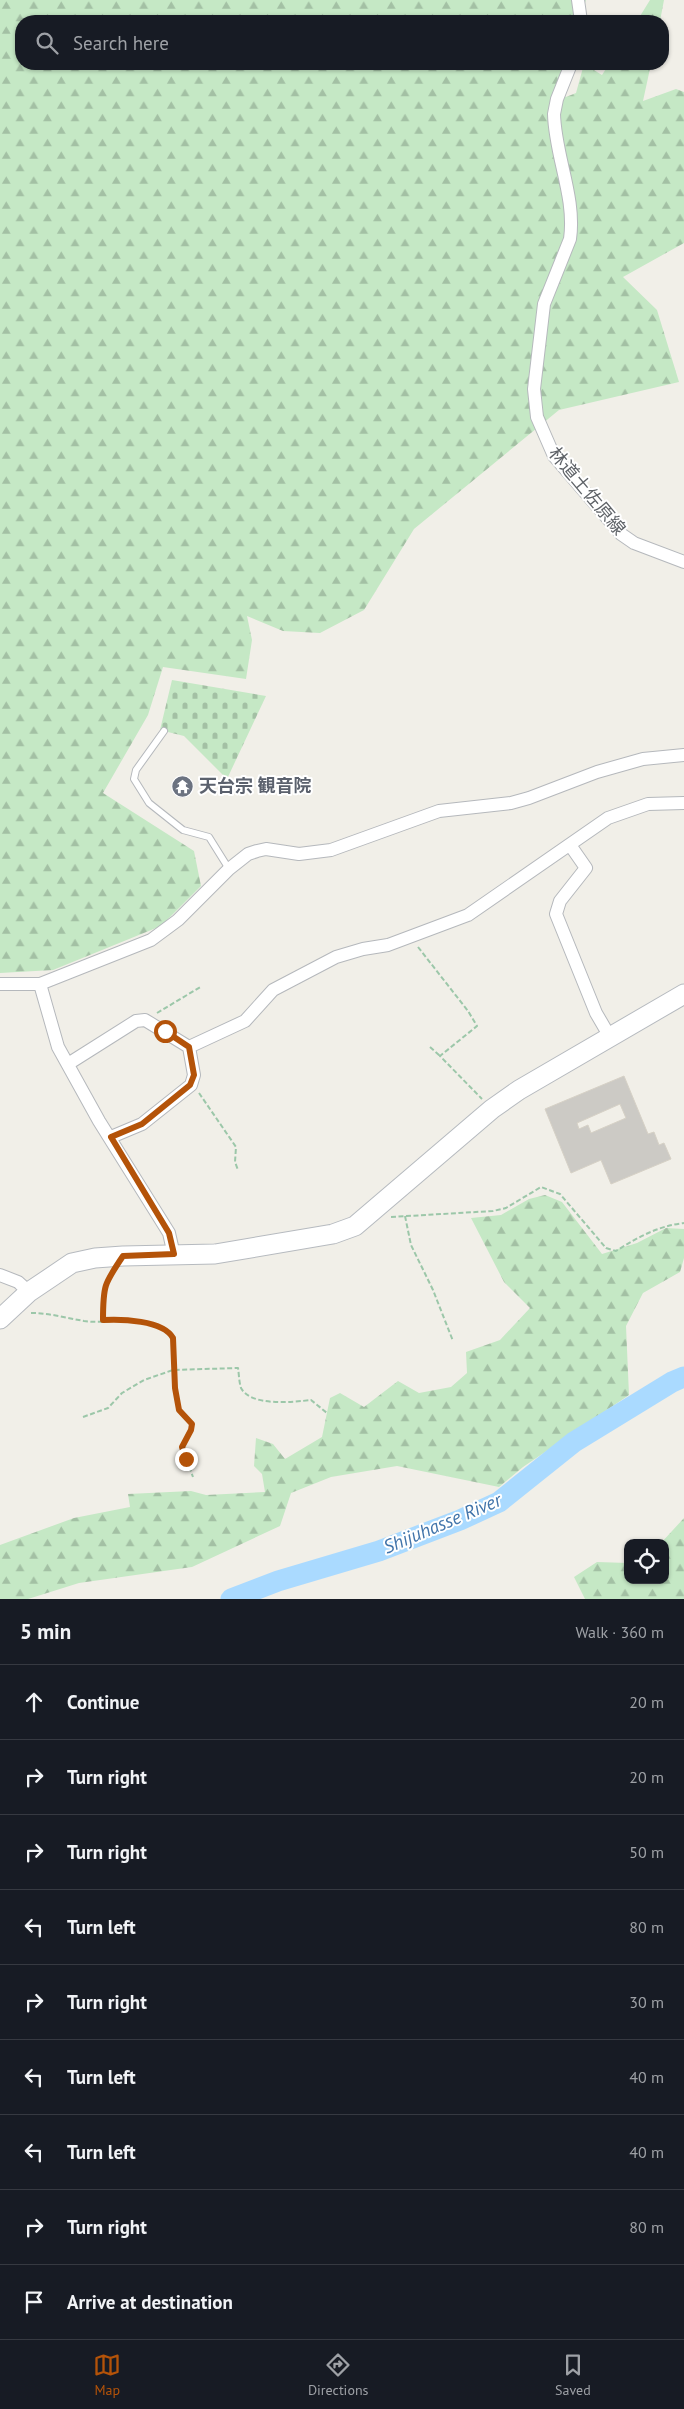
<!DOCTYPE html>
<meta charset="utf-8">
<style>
body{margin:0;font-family:"PT Sans","Noto Sans JP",sans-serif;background:#20242c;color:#f1f3f6}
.controls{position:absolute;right:15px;bottom:15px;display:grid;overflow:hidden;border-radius:10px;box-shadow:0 1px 4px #0004}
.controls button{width:45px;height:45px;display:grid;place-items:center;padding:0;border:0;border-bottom:1px solid #363941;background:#171b24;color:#f1f3f6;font:25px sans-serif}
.stop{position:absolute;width:15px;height:15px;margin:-11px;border:4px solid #b45309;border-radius:50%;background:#fff}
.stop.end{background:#b45309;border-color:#fff;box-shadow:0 1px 5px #0008}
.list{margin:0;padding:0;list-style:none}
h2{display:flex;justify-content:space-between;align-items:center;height:65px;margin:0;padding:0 20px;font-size:21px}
h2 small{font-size:16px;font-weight:400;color:#9ea1a6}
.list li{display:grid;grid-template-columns:32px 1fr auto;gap:15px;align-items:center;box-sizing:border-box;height:75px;padding:0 20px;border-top:1px solid #363941}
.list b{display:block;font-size:19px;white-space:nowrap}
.list em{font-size:16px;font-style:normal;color:#9ea1a6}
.icon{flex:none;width:28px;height:28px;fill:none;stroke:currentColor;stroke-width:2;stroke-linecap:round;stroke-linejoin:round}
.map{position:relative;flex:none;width:684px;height:1599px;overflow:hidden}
.search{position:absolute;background:#171b24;box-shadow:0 1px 4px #0004;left:15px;right:15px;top:15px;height:55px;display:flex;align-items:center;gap:12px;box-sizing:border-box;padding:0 18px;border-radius:20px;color:#9ea1a6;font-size:19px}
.sheet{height:740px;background:#171b24}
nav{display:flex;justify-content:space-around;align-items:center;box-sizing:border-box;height:70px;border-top:1px solid #363941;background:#171b24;font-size:14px;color:#9ea1a6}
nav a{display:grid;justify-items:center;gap:2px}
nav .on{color:#b45309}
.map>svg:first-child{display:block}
.forest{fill:url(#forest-firs)}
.cemetery{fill:url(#cemetery-stones)}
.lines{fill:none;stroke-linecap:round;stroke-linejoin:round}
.river{stroke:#aadaff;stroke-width:21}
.building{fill:#cccac5;stroke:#d6d1c6;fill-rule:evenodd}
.lane-casing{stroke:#b5b8bc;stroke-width:8}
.street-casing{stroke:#b5b8bc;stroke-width:14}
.secondary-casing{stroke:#b6babf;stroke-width:21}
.path{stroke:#9cc7a9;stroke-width:2;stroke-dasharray:5 2.5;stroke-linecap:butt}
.lane{stroke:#fff;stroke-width:6}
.street{stroke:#fff;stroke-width:12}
.secondary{stroke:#fff;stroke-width:19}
.route{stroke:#b45309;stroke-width:6}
.labels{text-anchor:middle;stroke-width:4;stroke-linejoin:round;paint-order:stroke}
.street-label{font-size:18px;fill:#5f6368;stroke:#fff}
.worship-label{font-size:18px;font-weight:bold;fill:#5b616d;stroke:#fff;text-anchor:start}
.water-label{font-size:19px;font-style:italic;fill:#4174aa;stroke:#fff}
</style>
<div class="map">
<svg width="684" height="1599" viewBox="0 0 684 1599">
<defs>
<pattern id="forest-firs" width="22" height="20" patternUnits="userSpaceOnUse" patternTransform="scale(1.25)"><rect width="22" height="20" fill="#c5e8c5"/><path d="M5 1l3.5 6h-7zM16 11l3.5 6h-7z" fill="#a3c0a4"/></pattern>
<pattern id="cemetery-stones" width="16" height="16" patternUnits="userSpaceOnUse" patternTransform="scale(1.25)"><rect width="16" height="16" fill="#c5e8c5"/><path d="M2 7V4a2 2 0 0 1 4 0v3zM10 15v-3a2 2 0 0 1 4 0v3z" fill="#a3c0a4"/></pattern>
</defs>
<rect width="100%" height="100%" fill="#f1efe8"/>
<path class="forest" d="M0 0H586L579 21H21V64H564L555 88 566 97 576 93 584 64 602 75 609 64H651L643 101 676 89 684 92V243L623 277 657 310 679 382 559 410 414 529 364 610 320 633 283 631 247 616 252 640 246 679 163 667 148 715 103 793 194 851 201 886 161 926 53 970 0 973Z
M650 0H664L660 21H637Z
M545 1195 562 1202 602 1254 637 1243 666 1228 684 1229V1258L680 1272 643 1293 626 1326 629 1395 523 1467 499 1487 397 1466 331 1477 291 1493 280 1526 192 1567 79 1583 28 1599H0V1545L74 1518 130 1507 128 1494 191 1491 206 1495 265 1492 262 1474 254 1466 256 1438 273 1444 285 1459 322 1437 330 1398 340 1393 364 1407 398 1381 419 1393 451 1387 467 1373 466 1352 500 1340 530 1308 504 1282 471 1218 501 1215 529 1199Z
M684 1518V1599H585L574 1577 597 1562 628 1563V1580H665V1543H661Z"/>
<path class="cemetery" d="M172 680 266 696 227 779 184 736 160 730Z"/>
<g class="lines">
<path class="river" d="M231 1599 278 1581 379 1551 460 1520 499 1502 574 1442 672 1382 684 1377"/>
</g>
<path class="building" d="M624 1076 648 1134 654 1132 659 1145 664 1143 671 1159 611 1184 601 1160 571 1173 545 1109ZM620 1104 626 1118 591 1133 588 1125 579 1129 577 1123Z"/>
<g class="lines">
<defs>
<path id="lane" d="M164 731 136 770 134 779 149 803 183 830 209 837 229 869"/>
<path id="street" d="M578 0 581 21
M571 64 557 99 554 114C555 156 576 197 570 239L544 304 534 389 537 417 554 456 621 534 634 543 684 562
M570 845 586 868 560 901 556 914 596 1013 610 1037
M0 984H40L151 940 178 920 229 869 248 854 257 851 266 849 299 854 331 850 439 811 511 803 529 798 597 772 643 759 684 755
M40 984 58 1047 99 1121 169 1233 174 1255
M189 1047 245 1021 273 990 336 957 363 949 388 945 468 915 608 818 648 804 684 803
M68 1064 136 1021 145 1020 189 1047
M111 1137 142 1124 191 1085 194 1075 189 1047
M0 1275 18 1282 29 1292"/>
<path id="secondary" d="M0 1319 29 1292 72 1263 95 1258 123 1256 215 1254 333 1234 355 1226 492 1109 519 1090 684 994"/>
</defs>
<use href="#lane" class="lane-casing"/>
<use href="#street" class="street-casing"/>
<use href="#secondary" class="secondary-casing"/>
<path class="path" d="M418 947 468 1011 477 1026 440 1056 482 1099
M157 1013 202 986
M430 1047 440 1056
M199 1093 236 1147 235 1162 238 1170
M405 1216 411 1245 433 1290 453 1341
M391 1217 493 1211 506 1208 541 1187 560 1194 606 1248 616 1251C638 1237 658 1226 684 1223
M31 1313C49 1313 67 1318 84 1321 112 1325 131 1313 161 1329 166 1332 170 1333 173 1338L175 1388 179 1410 192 1424 182 1447 193 1477
M103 1320C103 1303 101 1287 112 1272
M83 1417 108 1408 122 1393 144 1380 173 1370 238 1368C239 1374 239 1382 241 1388 251 1407 294 1402 311 1400L327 1413"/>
<use href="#lane" class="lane"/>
<use href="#street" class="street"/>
<use href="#secondary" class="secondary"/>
</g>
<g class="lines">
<path class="route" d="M165 1031 189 1047 194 1075 190 1085 142 1124 111 1137 169 1233 174 1254 123 1256C104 1284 103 1286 103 1320 121 1319 163 1320 173 1338L175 1388 179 1410 192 1424 191 1430 182 1447 186 1459"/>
</g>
<defs>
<symbol id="temple-disc" viewBox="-11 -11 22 22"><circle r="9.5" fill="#6b7280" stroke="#fff"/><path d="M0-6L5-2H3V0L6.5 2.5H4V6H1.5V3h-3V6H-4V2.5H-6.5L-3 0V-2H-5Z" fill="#fff"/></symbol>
</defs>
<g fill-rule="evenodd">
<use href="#temple-disc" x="170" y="774" width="25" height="25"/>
</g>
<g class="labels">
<g class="street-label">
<text transform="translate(587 491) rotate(50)" y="6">林道土佐原線</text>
</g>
<g class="worship-label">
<text x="199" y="792">天台宗 観音院</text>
</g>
<g class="water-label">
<text transform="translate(442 1523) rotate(-23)" y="7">Shijuhasse River</text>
</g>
</g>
</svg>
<div class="controls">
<button><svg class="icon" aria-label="locate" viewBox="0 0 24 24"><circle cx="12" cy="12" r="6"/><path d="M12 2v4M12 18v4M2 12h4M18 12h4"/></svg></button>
</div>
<div class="stop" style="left:165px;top:1031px"></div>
<div class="stop end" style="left:186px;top:1459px"></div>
<div class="search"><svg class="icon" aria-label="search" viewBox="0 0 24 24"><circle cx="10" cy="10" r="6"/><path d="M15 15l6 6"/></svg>Search here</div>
</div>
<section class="sheet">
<h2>5 min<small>Walk · 360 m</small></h2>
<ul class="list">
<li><svg class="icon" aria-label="ahead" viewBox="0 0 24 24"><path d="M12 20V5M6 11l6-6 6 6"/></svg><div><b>Continue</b></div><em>20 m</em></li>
<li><svg class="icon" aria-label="right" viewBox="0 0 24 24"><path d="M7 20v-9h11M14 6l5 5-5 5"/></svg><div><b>Turn right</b></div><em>20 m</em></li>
<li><svg class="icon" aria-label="right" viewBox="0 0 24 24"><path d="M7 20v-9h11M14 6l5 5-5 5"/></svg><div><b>Turn right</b></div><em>50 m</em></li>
<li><svg class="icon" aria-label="left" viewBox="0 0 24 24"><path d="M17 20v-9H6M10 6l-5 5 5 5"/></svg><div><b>Turn left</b></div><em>80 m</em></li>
<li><svg class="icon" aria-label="right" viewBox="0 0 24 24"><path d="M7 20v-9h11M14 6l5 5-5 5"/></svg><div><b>Turn right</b></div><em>30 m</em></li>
<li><svg class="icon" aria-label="left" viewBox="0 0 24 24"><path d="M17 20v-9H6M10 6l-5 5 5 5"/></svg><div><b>Turn left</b></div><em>40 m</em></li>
<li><svg class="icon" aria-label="left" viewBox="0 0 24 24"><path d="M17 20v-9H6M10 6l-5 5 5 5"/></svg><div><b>Turn left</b></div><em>40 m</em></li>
<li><svg class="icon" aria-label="right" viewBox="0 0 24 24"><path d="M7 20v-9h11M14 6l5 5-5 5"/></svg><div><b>Turn right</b></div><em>80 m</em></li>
<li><svg class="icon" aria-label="arrive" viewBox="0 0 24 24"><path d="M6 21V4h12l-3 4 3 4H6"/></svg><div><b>Arrive at destination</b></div></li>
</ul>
</section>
<nav>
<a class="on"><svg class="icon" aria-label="map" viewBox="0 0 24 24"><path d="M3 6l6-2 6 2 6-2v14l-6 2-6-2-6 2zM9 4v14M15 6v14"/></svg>Map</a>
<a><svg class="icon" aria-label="directions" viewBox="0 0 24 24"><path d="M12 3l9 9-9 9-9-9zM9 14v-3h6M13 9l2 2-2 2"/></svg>Directions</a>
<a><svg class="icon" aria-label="saved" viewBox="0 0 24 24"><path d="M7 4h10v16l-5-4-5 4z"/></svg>Saved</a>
</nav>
